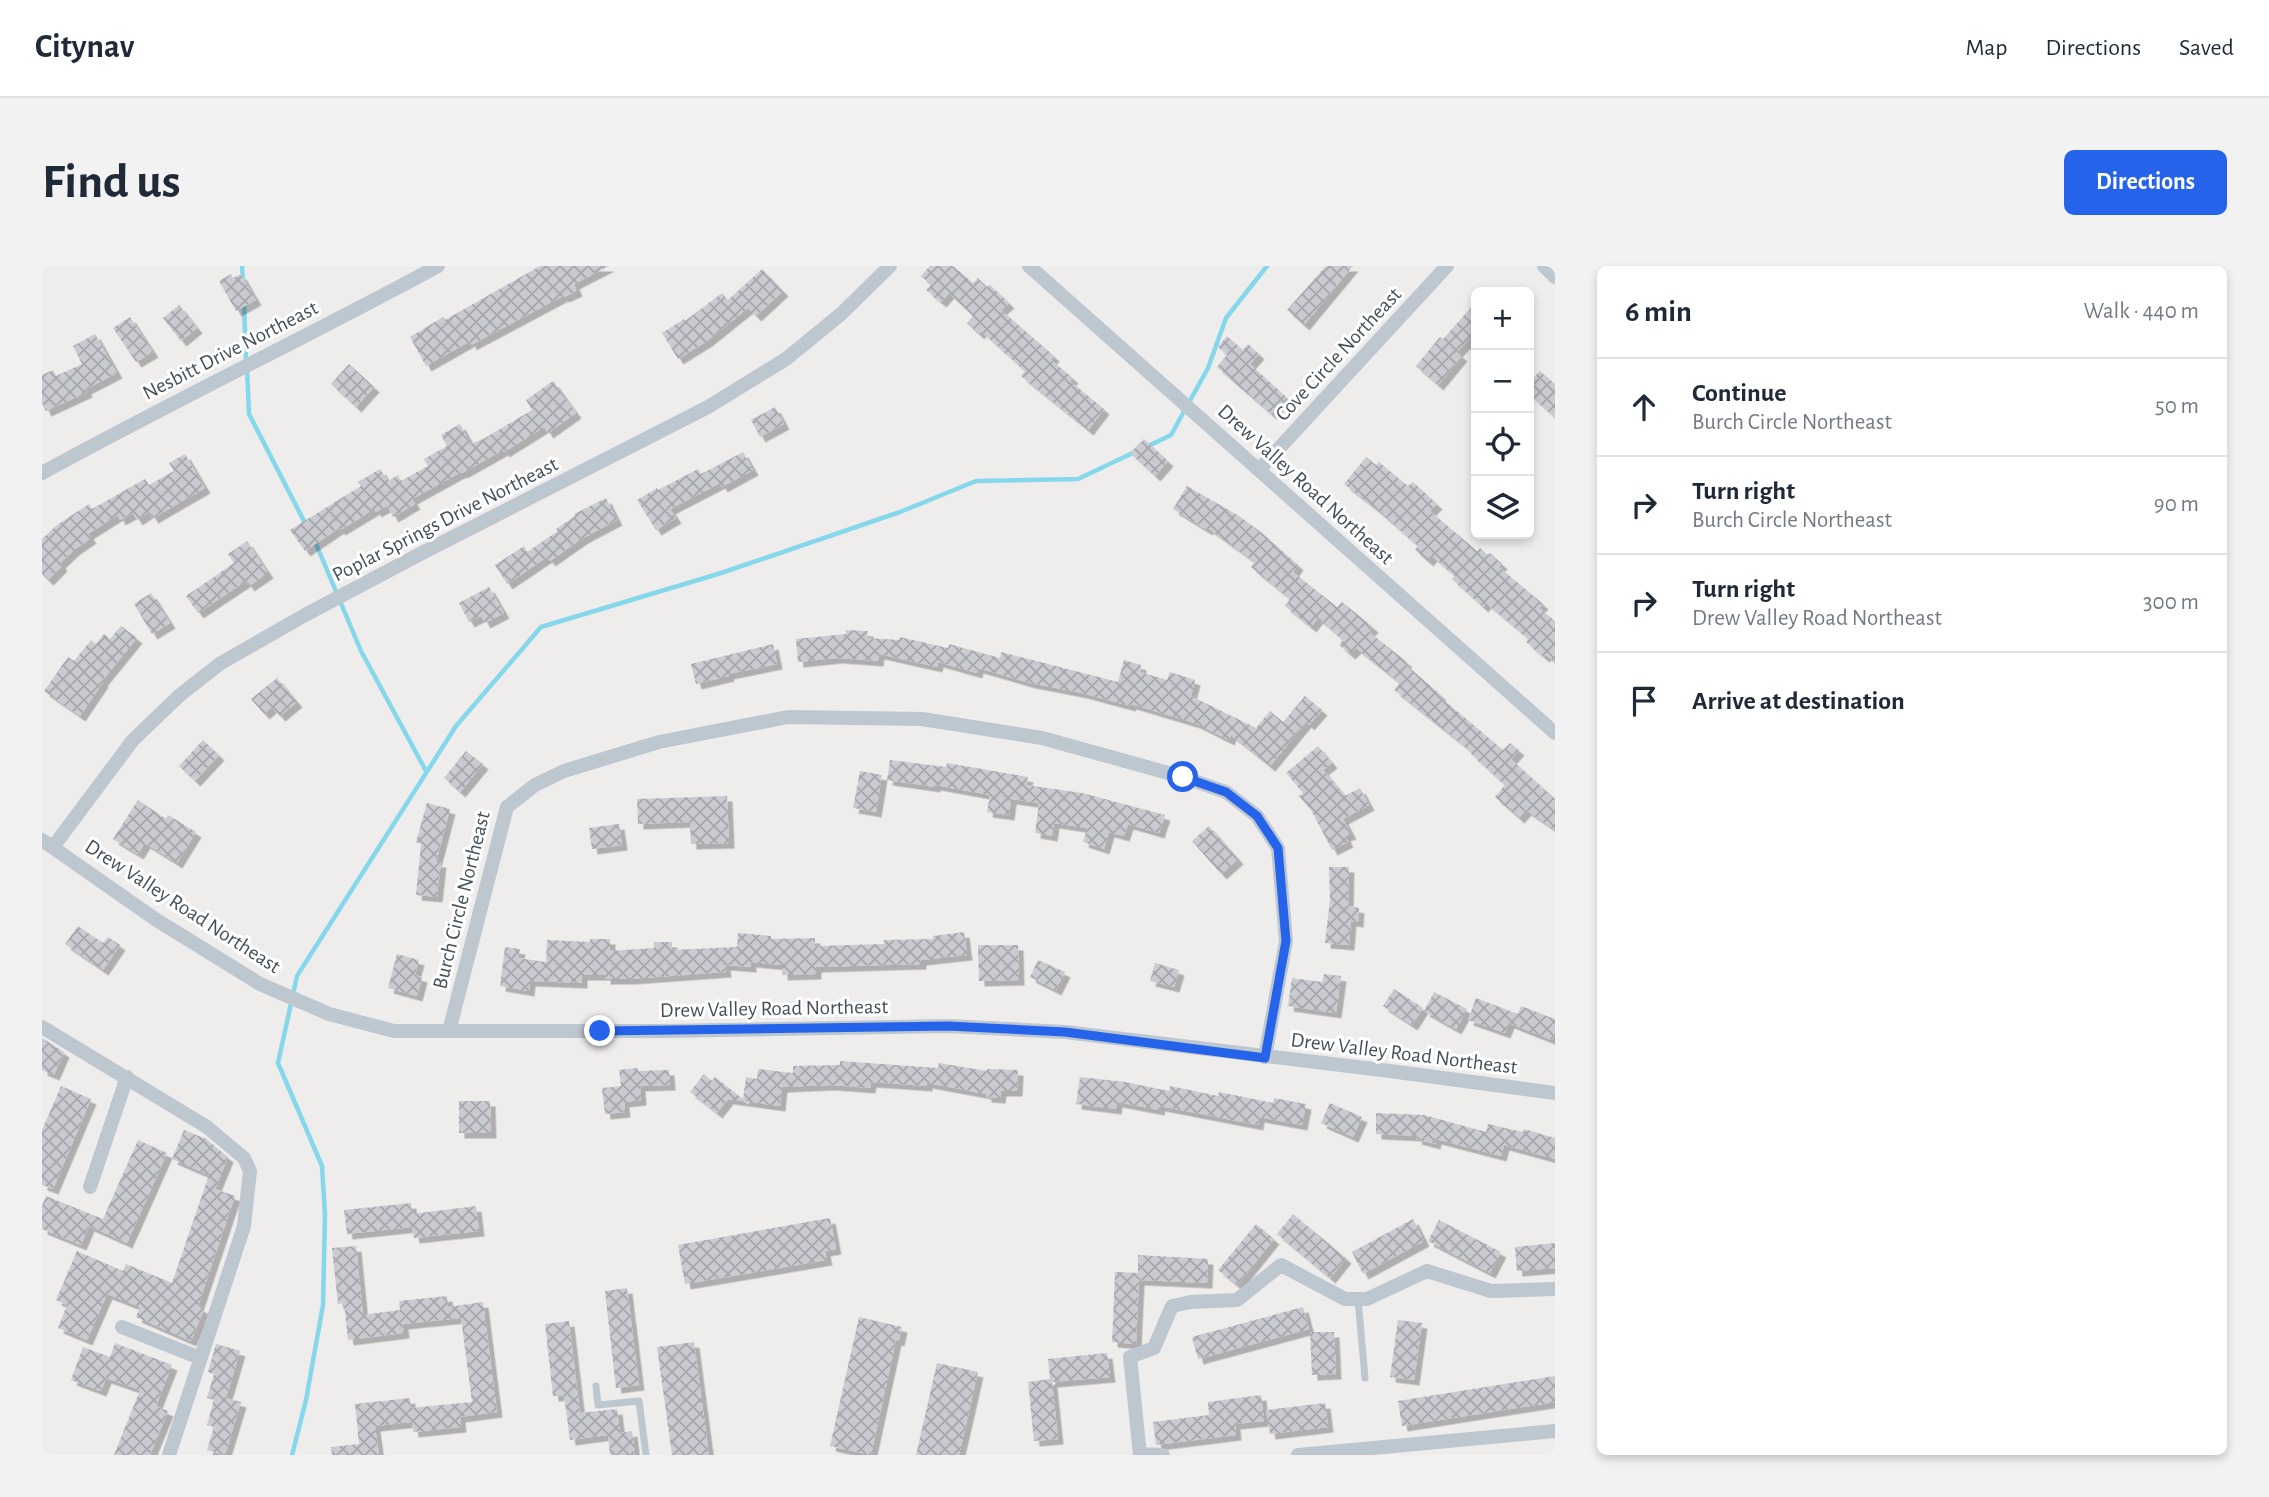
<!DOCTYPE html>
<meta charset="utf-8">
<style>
body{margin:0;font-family:"Alegreya Sans",sans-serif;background:#f2f2f3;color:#1f2937}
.controls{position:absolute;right:21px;top:21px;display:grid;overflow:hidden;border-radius:10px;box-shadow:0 4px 10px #0003}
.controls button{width:63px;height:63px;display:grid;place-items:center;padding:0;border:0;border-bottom:2px solid #e0e1e3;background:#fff;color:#1f2937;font:35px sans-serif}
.stop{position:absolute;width:21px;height:21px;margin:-16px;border:5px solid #2563eb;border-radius:50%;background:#fff}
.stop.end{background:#2563eb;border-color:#fff;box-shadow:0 2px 7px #0008}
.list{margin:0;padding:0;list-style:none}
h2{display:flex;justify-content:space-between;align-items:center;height:91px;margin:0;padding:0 28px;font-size:30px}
h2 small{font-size:23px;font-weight:400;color:#747a83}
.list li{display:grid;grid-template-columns:46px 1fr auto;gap:21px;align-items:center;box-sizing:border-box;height:98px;padding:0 28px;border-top:2px solid #e0e1e3}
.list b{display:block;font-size:26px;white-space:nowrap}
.list p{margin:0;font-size:23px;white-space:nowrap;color:#747a83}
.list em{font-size:23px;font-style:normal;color:#747a83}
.icon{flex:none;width:38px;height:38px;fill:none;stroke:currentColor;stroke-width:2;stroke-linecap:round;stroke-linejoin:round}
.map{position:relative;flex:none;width:1513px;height:1189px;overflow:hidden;border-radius:10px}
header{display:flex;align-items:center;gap:42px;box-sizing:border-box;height:98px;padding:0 35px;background:#fff;border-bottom:2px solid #e0e1e3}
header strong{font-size:33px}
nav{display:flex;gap:38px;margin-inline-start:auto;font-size:24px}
.intro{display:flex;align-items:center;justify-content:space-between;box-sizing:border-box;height:168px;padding:0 42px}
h1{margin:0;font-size:49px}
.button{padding:18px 32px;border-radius:10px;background:#2563eb;color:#fff;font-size:24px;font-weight:700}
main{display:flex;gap:42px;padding:0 42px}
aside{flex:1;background:#fff;border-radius:10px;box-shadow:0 4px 10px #0003}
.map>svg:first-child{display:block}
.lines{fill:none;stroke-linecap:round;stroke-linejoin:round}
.stream{stroke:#85d8ec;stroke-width:4.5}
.building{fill:url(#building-cross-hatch);filter:url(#shadow)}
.lane{stroke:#bcc7cf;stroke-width:7}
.street{stroke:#bcc7cf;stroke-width:14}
.route{stroke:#2563eb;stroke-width:9}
.labels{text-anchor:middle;stroke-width:6;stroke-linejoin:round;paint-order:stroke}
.street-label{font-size:21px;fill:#445059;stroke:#fff}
</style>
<header>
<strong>Citynav</strong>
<nav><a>Map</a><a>Directions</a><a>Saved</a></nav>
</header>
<div class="intro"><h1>Find us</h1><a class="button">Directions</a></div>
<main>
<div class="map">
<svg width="1513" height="1189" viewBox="0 0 1513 1189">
<defs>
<pattern id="building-cross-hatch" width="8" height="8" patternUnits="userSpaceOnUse" patternTransform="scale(1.75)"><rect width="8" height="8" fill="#c9cbd1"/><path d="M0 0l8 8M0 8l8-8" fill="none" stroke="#a5a7ad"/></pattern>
<filter id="shadow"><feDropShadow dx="5.5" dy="5.5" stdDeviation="0" flood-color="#0004"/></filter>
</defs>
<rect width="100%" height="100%" fill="#efecec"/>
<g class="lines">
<path class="stream" d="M200 0 201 14
M202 37 204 95
M205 103 207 148 264 259
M1104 181 1129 169 1166 102 1184 52 1225 0
M272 273 319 385 384 505
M250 1189 264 1134 281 1039 283 949 280 900 236 797 255 710 414 460 499 361 676 308 858 246 934 215 1036 213 1093 186"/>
</g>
<path class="building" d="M498 0H567L532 18 535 25 522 31 521 30 429 79 428 75 384 100 368 71 401 51 403 54Z
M888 0H911L931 17 936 12 945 21 948 19 967 37 959 44 1012 90 1009 94 1031 112 1028 115 1062 143 1046 164 979 110 983 105 939 65 937 68 925 57 931 50 907 27 899 36 884 24 889 19 879 10Z
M1284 0H1311L1262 59 1245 44Z
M720 3 741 25 714 50 706 42 665 75 636 93 620 67 642 53 643 55 680 27 686 34Z
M189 8 191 12 199 8 214 34 194 45 177 15Z
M1434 36V65L1415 86 1420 90 1396 119 1374 100 1398 71 1401 73Z
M137 39 155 62 139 75 121 52Z
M88 51 111 86 94 96 71 62Z
M53 68 75 107 44 123 45 126 4 145 0 137V109L11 104 14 110 40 98 31 80Z
M1185 70 1201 84 1206 78 1217 88 1208 98 1244 131 1229 148 1175 101 1185 89 1176 81Z
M307 98 332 121 314 141 289 118Z
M1498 105 1513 118V152L1487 128V117Z
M511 115 534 147 506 167 502 161 462 186 461 184 420 207 419 206 370 233 373 238 351 251 345 240 334 246 333 243 298 264 297 262 263 285 248 264 319 220 316 216 338 203 346 215 356 209 359 215 386 200 382 193 405 180 399 169 418 158 429 178 443 172 490 144 484 134Z
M733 141 742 158 718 171 709 154Z
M1102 173 1126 195 1113 210 1088 187Z
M701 186 711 204 680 221 678 217 628 243 634 252 614 264 595 234 615 222 616 224 656 203 659 208Z
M143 188 163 222 111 252 107 246 95 254 91 247 78 254 76 249 46 268 49 272 33 283 18 297 20 300 6 314 0 308V273L15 259 47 238 50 243 103 213 107 219 132 205 127 197Z
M1324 191 1334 199 1337 196 1366 220 1371 216 1395 238 1388 245 1435 285 1438 282 1446 289 1448 287 1460 298 1457 301 1501 338 1497 342 1513 355V396L1504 389 1502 391 1484 376 1487 373 1444 337 1441 341 1410 313 1413 310 1390 290 1386 295 1373 284 1376 280 1333 242 1302 218Z
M1145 220 1197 250 1220 267 1256 299 1251 306 1295 341 1300 336 1331 361 1327 366 1365 396 1363 398 1399 429 1397 430 1461 484 1468 477 1477 484 1469 493 1513 533V564L1484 544 1477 552 1453 531 1463 519 1429 488 1430 486 1352 424 1358 417 1314 382 1308 388 1297 379 1301 374 1276 352 1269 361 1243 340 1248 333 1209 301 1213 296 1166 262 1165 264 1131 243Z
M564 232 575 254 541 272 508 295 505 291 465 318 453 299 482 280 485 286 516 265 514 263 533 250 532 248Z
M205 275 226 307 207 320 204 315 156 347 144 330 192 297 186 288Z
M447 321 462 347 443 357 439 350 427 356 417 337Z
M109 327 128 357 110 368 92 338Z
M79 360 95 372 60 415 61 416 38 450 2 425 26 391 32 395 49 374 54 378 62 368 68 373Z
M804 364 826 365 825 372 857 374 858 371 906 382 907 378 958 392 959 386 1076 416 1082 394 1099 399 1098 406 1125 414 1128 406 1153 414 1149 430 1214 462 1228 445 1241 456 1263 430 1280 444 1267 459 1264 456 1228 500 1189 469 1187 474 1153 457 1089 438 1088 440 1040 427 988 417 936 402 935 407 896 396 895 401 837 388 836 395 795 392 756 396 754 373 804 368Z
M731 378 735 398 686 408 687 410 654 418 649 398Z
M235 412 255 436 238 450 230 441 222 448 209 433Z
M161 474 177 489 153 515 137 500Z
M1276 480 1290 497 1281 504 1303 530 1318 522 1327 539 1301 553 1309 568 1303 570 1306 576 1290 584 1269 544 1257 530 1261 527 1244 507Z
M424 485 441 498 418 526 402 512Z
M848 494 904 501 905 497 986 511 984 519 1040 527 1123 549 1117 567 1086 558 1082 570 1067 566 1062 583 1041 576 1045 562 1012 557 1010 570 993 567 997 537 969 533 967 549 945 546 948 529 893 519V521L845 514Z
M818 505 840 509 834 546 811 542Z
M685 530 687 577 649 578 648 556 596 558 595 533Z
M96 534 124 553 126 549 154 566 135 597 103 577 96 588 71 573Z
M385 537 408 543 394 596H399L395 631 374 629 379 578 374 576Z
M577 558 580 579 550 583 547 562Z
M1167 560 1196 593 1179 608 1150 575Z
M1287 601H1307L1306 640 1317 642 1316 656 1309 655 1307 679 1283 677 1288 634Z
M36 660 61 677 66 671 78 679 61 704 23 678Z
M922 666 925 689 879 694V698L774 701V708L740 709V699L709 696V701L683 699 684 706 587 713H563V709H540V717L488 715 487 725 458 720 463 681 478 683 476 692 504 696 505 674 548 676V673H568V685L612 682V676H630V684L695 681 696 667 729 670V673L773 672V680L842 678V674L891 673V670Z
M936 679H976L977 714 937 715Z
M355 688 377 694 373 709 380 711 375 730 346 722Z
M996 694 1023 706 1014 724 988 711Z
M1113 697 1137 704 1132 721 1108 715Z
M1282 708 1299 710 1294 747 1246 740 1250 712 1280 716Z
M1352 723 1381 742 1370 759 1341 740Z
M1392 726 1425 743 1414 763 1382 745Z
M1434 732 1476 748 1479 740 1513 753V767L1510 774 1467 757 1463 767 1426 754Z
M0 772 22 786 12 809 0 804Z
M798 795 896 802 897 797 945 805V803L976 804 975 825H959L958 832 944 831V828L885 817V820L829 816 828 822 788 819 740 821 738 840 686 833 675 847 648 826 662 808 670 815 673 811 701 833 704 811 715 813 716 803 751 807V800L798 799Z
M596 802V805L627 804 628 819 598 820 599 834 582 836 583 846 563 848 560 822 579 820 577 804Z
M1038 811 1083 816 1127 825 1128 820 1176 830 1177 826 1231 837 1232 832 1264 838 1260 859 1217 851 1216 859 1118 840 1117 844 1075 836 1074 843 1034 838Z
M19 820 49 833 11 923 0 919V864Z
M417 835H448L449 867H417Z
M1288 837 1320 851 1311 871 1279 857Z
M1334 847 1382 849 1444 866 1446 858 1481 866 1482 863 1513 872V893L1462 879 1459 890 1394 873 1393 878 1374 873 1375 870 1334 868Z
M142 864 164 873 186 891 173 923 193 930 156 1040 162 1043 149 1075 94 1051 98 1041 65 1028 45 1074 16 1062 25 1039 14 1034 35 985 81 1005 84 998 130 1017 167 909 130 893Z
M96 874 125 887 85 977 47 960 39 979 0 963V940L4 930 61 953Z
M369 937 370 948 434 940 437 965 372 972 370 961 305 968 302 944Z
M1251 948 1304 992 1288 1012 1235 968Z
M788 952 794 983 783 985 785 994 643 1018 636 979Z
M1371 953 1382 975 1321 1008 1310 986Z
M1397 954 1459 986 1448 1007 1386 975Z
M1214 958 1232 973 1195 1019 1176 1004Z
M1513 977V1002L1475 1005 1473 981Z
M314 980 321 1049 358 1044 357 1035 405 1030 406 1041 441 1036 455 1146 418 1151 419 1161 371 1166 370 1156 333 1160 337 1189H290L289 1181 317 1178 313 1138 368 1132 369 1142 430 1136 419 1052 361 1058 362 1067 306 1074 302 1037 296 1038 290 982Z
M1096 989 1166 993 1165 1017 1097 1014 1094 1078 1070 1076 1073 1006 1096 1007Z
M585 1022 597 1119 574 1122 563 1025Z
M1261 1041 1267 1063 1156 1093 1150 1071Z
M817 1051 860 1061 857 1075 854 1074 829 1189 788 1180Z
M1356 1054 1380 1057 1372 1114 1348 1111Z
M527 1055 538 1147 575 1143 578 1167 590 1165 593 1189H568L566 1169 528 1174 522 1129 511 1130 503 1058Z
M1268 1066H1292L1294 1108 1270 1109Z
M652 1076 667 1189H630L615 1081Z
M73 1077 130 1099 114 1140 126 1145 108 1189H72L98 1124 64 1112 59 1125 29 1114 41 1081 68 1091Z
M174 1078 198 1085 184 1132 199 1136 183 1189 165 1184 172 1161 165 1159 172 1134 165 1132 172 1108 166 1106Z
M1065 1087 1068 1111 1010 1116 1016 1173 992 1175 986 1116 1008 1113 1006 1093Z
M895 1097 936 1106 917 1189H874Z
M1513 1110V1136L1360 1160 1356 1135Z
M1219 1129 1222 1155 1193 1158 1194 1169 1114 1179 1111 1156 1167 1149 1166 1136Z
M1283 1137 1286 1161 1228 1168 1224 1144Z"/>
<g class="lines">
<path class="lane" d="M1316 1033 1323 1112
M554 1120 556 1139 597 1135 604 1189"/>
<path class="street" d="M987 0 1513 467
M1502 0 1513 11
M1217 204 1405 0
M0 207C131 135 265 71 396 0
M0 574 113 653 218 718 287 748 352 765H622L906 760 1023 766 1340 804 1513 827
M11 581 91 474 138 429 179 397 263 349 380 287 666 141 744 93 799 48 848 0
M0 761 165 861 202 892 208 905 202 960 127 1189
M407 765 465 541 493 519 522 505 617 476 746 451 880 453 1000 472 1141 511 1184 526 1215 550 1236 582 1244 675 1223 791
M48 921 85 811
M80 1061 158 1092
M1098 1188 1121 1189
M1098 1189 1088 1091 1112 1082 1130 1040 1149 1036 1195 1034 1239 999 1303 1033H1325L1385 1005 1449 1025 1513 1023
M1256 1189 1513 1165"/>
</g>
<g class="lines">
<path class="route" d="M558 765 906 760 1023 766 1223 792 1244 675 1236 582 1215 550 1184 526 1141 511"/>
</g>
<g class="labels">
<g class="street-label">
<text transform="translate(188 84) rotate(-27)" y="7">Nesbitt Drive Northeast</text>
<text transform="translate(1296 88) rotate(-47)" y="7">Cove Circle Northeast</text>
<text transform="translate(1264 218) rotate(42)" y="7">Drew Valley Road Northeast</text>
<text transform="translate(403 253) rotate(-27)" y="7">Poplar Springs Drive Northeast</text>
<text transform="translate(419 634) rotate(-76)" y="7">Burch Circle Northeast</text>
<text transform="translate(141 640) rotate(33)" y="7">Drew Valley Road Northeast</text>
<text transform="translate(732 742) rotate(-1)" y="7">Drew Valley Road Northeast</text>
<text transform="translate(1362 787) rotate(7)" y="7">Drew Valley Road Northeast</text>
</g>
</g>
</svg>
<div class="controls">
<button>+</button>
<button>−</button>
<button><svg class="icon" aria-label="locate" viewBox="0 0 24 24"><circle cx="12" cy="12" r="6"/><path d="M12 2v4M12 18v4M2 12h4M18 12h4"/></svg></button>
<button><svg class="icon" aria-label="layers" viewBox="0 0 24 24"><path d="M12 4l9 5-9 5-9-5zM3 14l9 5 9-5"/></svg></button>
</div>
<div class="stop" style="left:1141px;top:511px"></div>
<div class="stop end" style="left:558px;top:765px"></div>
</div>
<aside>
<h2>6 min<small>Walk · 440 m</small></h2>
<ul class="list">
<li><svg class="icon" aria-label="ahead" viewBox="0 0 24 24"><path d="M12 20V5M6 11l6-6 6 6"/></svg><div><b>Continue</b><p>Burch Circle Northeast</p></div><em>50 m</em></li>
<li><svg class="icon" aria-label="right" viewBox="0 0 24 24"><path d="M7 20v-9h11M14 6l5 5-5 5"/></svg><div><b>Turn right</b><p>Burch Circle Northeast</p></div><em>90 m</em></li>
<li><svg class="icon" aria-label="right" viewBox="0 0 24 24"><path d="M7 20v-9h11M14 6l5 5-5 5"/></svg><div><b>Turn right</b><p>Drew Valley Road Northeast</p></div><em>300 m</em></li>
<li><svg class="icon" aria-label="arrive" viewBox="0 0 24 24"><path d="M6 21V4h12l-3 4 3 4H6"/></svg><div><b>Arrive at destination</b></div></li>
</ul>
</aside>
</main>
